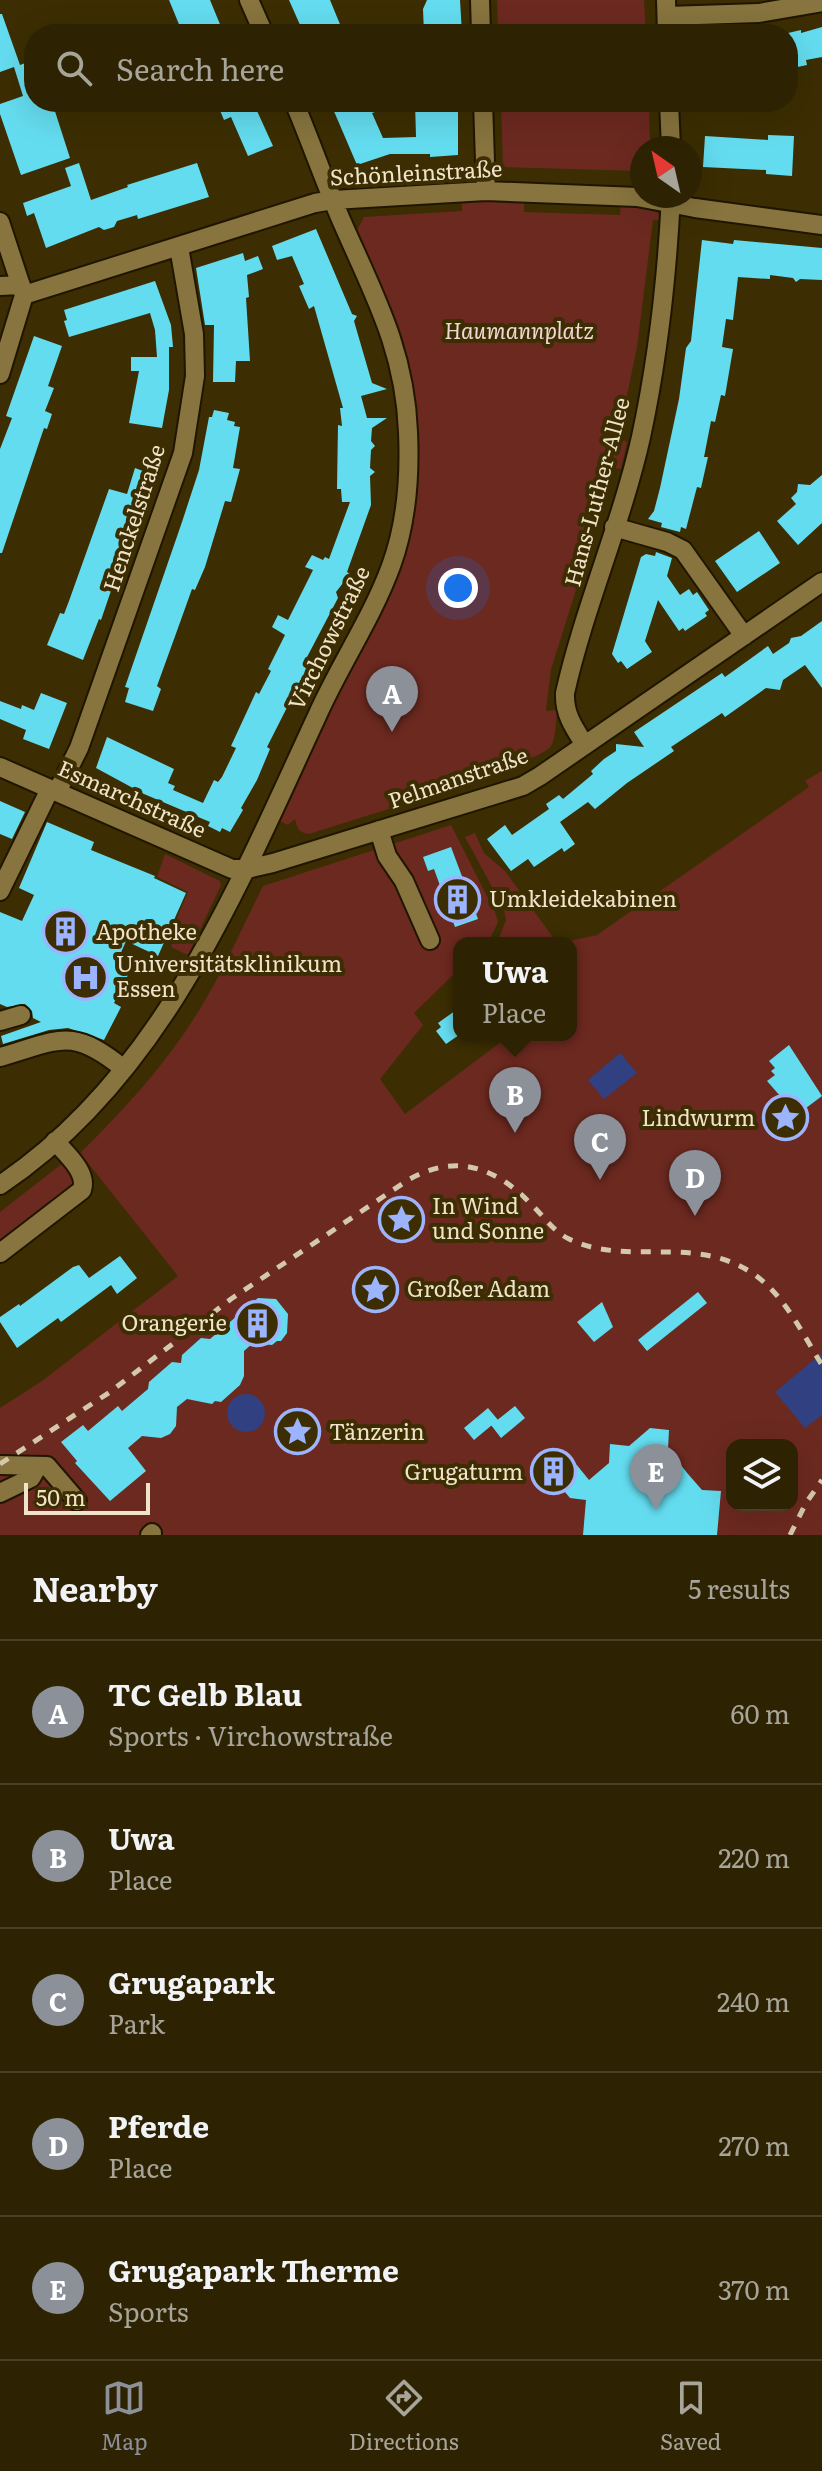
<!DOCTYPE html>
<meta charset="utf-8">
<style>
body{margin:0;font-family:Literata,serif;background:#352a0c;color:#f1f3f6}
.controls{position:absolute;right:24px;bottom:24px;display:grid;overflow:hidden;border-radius:16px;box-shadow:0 8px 32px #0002}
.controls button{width:72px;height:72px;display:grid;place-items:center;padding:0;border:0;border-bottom:2px solid #483f24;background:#2d2202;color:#f1f3f6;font:40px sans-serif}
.compass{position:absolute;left:630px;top:136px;width:72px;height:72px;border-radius:50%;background:#2d2202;box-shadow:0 8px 32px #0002;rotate:326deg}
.scale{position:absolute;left:24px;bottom:20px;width:126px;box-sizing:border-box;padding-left:8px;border:4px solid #efe4c9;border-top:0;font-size:22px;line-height:28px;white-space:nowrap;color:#efe4c9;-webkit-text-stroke:6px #3c2e02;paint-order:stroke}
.you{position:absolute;left:458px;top:588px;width:28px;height:28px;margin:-20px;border:6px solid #fff;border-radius:50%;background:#1a73e8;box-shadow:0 0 0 12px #1a73e833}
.badge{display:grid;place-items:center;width:52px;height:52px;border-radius:50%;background:#8c9099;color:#fff;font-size:26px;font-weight:700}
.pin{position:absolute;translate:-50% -66px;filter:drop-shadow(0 2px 4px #0008)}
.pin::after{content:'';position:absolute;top:42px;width:28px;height:24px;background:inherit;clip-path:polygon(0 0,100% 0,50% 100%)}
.popup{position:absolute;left:453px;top:937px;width:124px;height:104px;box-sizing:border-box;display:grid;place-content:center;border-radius:16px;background:#2d2202;filter:drop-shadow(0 2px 6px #0005);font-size:26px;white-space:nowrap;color:#a7a499}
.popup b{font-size:30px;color:#f1f3f6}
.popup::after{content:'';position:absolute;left:50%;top:100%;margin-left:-16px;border:16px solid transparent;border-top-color:#2d2202}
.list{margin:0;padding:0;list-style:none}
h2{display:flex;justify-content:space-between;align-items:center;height:104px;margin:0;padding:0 32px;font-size:34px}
h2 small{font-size:26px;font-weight:400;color:#a7a499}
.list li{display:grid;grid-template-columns:52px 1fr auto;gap:24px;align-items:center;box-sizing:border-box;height:144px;padding:0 32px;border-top:2px solid #483f24}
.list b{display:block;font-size:30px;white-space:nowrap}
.list p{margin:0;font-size:26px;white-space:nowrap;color:#a7a499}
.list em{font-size:26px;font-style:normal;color:#a7a499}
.icon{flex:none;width:44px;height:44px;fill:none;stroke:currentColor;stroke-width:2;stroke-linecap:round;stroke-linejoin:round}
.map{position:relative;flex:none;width:822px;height:1535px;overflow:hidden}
.search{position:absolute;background:#2d2202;box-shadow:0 8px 32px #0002;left:24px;right:24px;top:24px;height:88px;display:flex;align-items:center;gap:20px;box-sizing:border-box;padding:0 28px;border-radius:32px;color:#a7a499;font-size:30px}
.sheet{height:824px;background:#2d2202}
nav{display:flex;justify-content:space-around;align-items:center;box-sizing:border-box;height:112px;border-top:2px solid #483f24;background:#2d2202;font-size:22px;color:#a7a499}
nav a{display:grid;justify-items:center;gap:4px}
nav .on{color:#8c9099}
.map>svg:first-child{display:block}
.green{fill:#6c2920;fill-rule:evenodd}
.water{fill:#304081}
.building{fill:#64dcef}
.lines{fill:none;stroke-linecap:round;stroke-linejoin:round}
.minor-casing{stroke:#201600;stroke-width:22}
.minor{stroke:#87743e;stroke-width:18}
.rail{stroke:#d4c8ab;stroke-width:5;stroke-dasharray:10 10;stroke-linecap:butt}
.labels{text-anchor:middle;stroke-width:8;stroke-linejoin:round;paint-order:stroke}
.street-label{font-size:22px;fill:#efe4c9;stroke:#3c2e02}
.park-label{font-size:22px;font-style:italic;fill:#f0d7d3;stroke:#3c2e02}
.poi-label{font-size:22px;fill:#efe4c9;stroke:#3c2e02;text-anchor:start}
</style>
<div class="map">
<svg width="822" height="1535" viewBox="0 0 822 1535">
<rect width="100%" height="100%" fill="#3c2e02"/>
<path class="green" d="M497 0H644L646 34H498Z
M501 102H649L650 148H642V171L503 167Z
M524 198V212L620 215 621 201 654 207 662 220H653L637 347 618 438 627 442 621 469 611 467 583 568 551 669 546 711 557 710C556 721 556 737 551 746 541 764 343 823 309 834 299 833 297 828 295 819L288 825 278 820 379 608 414 433 356 233 364 217 462 211V199Z
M822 771V1535H0V1408L42 1381 178 1276 80 1153C124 1110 166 1064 198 1012 223 972 242 928 263 886L451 825 495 912 498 922 488 943H459V969L414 1013 423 1025 380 1079 405 1114 505 1039 506 1035H571V943H560L597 935 809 787 805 781ZM732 1445H792V1505H732Z
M475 833 484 853 505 871 557 943H497L506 920 504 909 465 837Z
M165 854 220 881 221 885 188 955 171 947 173 941 168 939 188 892 157 877Z
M63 1163 74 1177 71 1191 0 1245V1212Z"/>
<path class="water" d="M620 1053 637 1073 604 1099 588 1080Z
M822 1353V1415L805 1428 775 1392Z
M227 1413a19 19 0 1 1 38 0a19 19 0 1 1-38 0Z"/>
<path class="building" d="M169 0H210L224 34H183Z
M289 0H330L344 34H304Z
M427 0H460L462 34H424L423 9Z
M0 14H2L20 65 34 60V102H52L70 158 21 175 0 114V104L23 96 14 67 0 72Z
M822 27V57L806 60 807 65 788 69V33L801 30V33Z
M232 102H253L273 146 248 156 231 117 224 120 219 108Z
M330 102H371L375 112 372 113 383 138 416 137 415 102H458V155L430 157V154H390L357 165Z
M768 135 794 136 792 176 766 174V170L703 167 705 136 768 140Z
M79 163 91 200 128 187 127 185 197 163 209 197 138 219 137 215 117 221 114 227 104 230 99 227 46 248 34 213 27 216 23 203 71 186 65 168Z
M316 229 352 314 357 316 354 321 372 383 387 389 361 396 367 418H387L372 428 371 441 375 446 371 450 370 468 375 472 370 476 371 505 347 572 350 574 336 592 338 598 306 659 310 662 267 747 270 749 257 780 241 808 243 810 230 832 222 828 220 832 208 826 210 822 144 794 96 768 107 737 174 769 168 783 175 786 173 790 203 803 214 780 218 782 222 777 236 748 231 746 256 692 259 694 271 671 268 669 285 635 272 627 278 615 288 620 313 570 305 567 312 555 323 560 325 557 329 559 350 502H342L341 489H337L338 425 342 426 340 408H343L314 306 309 309 299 286 304 284 292 256 277 260 272 246Z
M702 240 733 244 734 240 822 248V280L800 279 796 282 793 278 770 275V279L738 277 733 320 726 319 722 347 733 349 725 396 721 395 715 422 711 421 704 457H708L701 488 697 487 686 529 681 527 680 532 661 527 662 523 648 519 654 511 660 488 679 399 686 348 691 341Z
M243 253 245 261 258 256 263 269 247 275 249 297 246 298 250 361H236L235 382H213L214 325H205L196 268Z
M155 281 171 325 173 347H169V390L162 428 129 423 139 371H131V357H157L155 330 150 313 69 337 64 321 67 320 64 310Z
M34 336 62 346 48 386 54 388 45 411 52 414 47 429 44 428 2 553H0V449L12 418 6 416Z
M214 410 229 413 227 420 235 422 234 426 240 427 233 468 240 469 231 502 225 501 205 567 195 590 192 589 178 628 157 686 161 689 153 711 125 702 129 688 125 687 182 522 199 470 209 417H212Z
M135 468 151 474 101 620 99 619 83 660 47 645 60 613 64 614 69 601 109 489 127 494Z
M822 475V523L798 545 777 521 796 504 791 498 797 492 798 484 810 485Z
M759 531 780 563 737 592 715 561Z
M656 552 672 558 667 576 680 595 689 589 693 595 697 592 709 610 705 613 707 616 685 631 683 628 679 631 658 600 645 641 652 652 627 669 621 661 618 663 612 654 641 557 646 554 655 556Z
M822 621V688L805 665 783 680 780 690 766 688 725 717 722 713 671 747 674 751 627 783 595 809 588 802 560 822 575 844 564 852 562 848 534 867 528 859 511 871 487 839 505 825 512 835 549 809 546 804 559 795 563 799 593 774 591 771 604 759 616 751V744L644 747 634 732 722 673 725 677 768 646 773 654 789 643 791 638 801 636Z
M41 693 67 703 49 749 23 739 26 730 0 719V701L21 709 22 705 34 710Z
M0 801 25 812 12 839 0 834Z
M47 822 94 842 91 850 155 876 154 878 186 893 158 956 126 941 116 964 130 971 114 1003 121 1007 104 1040 68 1028 49 1030 3 1044 1 1036 41 1022 33 1018 32 1011 25 1004 7 1007 0 1004V912L22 921 34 895 19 888Z
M451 847 478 919 455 927 434 869 428 871 423 857Z
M459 1008V1035L446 1044 436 1031 441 1027 438 1023Z
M789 1045 822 1096 806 1108 797 1097 788 1105 767 1081 775 1075 771 1071 775 1068 769 1061Z
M120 1256 137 1278 117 1294 111 1285 61 1322 58 1318 17 1348 0 1322V1317L19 1304 20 1306 73 1267 79 1265 89 1278Z
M698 1292 707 1303 647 1351 638 1340Z
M258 1298 276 1299 288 1314 287 1333 281 1341H277L272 1345 253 1343 244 1351V1376L240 1385 221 1402 215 1401 212 1404 187 1399 177 1407 176 1426 170 1434 161 1438 142 1436 128 1448 146 1471 110 1501 75 1463 77 1461 61 1442 83 1425 88 1431 118 1406 122 1411 148 1389 149 1382 172 1362 181 1363 182 1355 201 1338 210 1339Z
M602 1302 613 1327 594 1342 577 1322Z
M515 1406 525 1418 501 1438 491 1425Z
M488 1408 498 1420 474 1440 464 1428Z
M650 1428 669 1430 668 1449 688 1474 702 1490 721 1491 717 1535H583L586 1500 570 1498 555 1480 549 1484 541 1474 567 1453 589 1480 609 1463 610 1444 629 1446Z"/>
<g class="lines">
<defs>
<path id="minor" d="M249 0 264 34
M480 0 481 34
M666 0 667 34
M667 16 759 13 822 2
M483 102 486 191
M669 102 671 148
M0 222 24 295
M0 286 21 285
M24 295 315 203 333 200 486 191 637 197 695 208 822 225
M0 374 24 295
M614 527 667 542 683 550 744 636
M585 745C574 728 564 714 565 693 584 608 622 522 641 437 658 358 667 277 671 196
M0 767 232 869H247L273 863 523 786 540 776 822 582
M57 792 79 748 183 453 195 376 194 334 179 247
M379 830 387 856 404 881 430 940
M0 891 50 789
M0 1021 21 1015
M0 1057C60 1040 71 1026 124 1069
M0 1185C162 1077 238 886 317 716 339 666 372 618 391 566 406 525 410 476 408 432 405 350 374 295 342 222 325 183 311 142 294 102
M0 1253 82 1190C88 1172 66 1154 55 1141
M0 1465 47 1466 77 1501
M0 1493 31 1478 38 1466
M150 1535 152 1533"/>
</defs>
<use href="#minor" class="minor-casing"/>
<use href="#minor" class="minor"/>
<path class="rail" d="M0 1464 110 1392 231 1299 408 1180C457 1152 497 1168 533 1206 545 1218 553 1231 569 1239 626 1267 693 1234 752 1273 784 1294 802 1333 822 1365
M790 1535 806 1503 822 1480"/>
</g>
<defs>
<symbol id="building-ring" viewBox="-11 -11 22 22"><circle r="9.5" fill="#3c2e02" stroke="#9cb4fd" stroke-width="1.5"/><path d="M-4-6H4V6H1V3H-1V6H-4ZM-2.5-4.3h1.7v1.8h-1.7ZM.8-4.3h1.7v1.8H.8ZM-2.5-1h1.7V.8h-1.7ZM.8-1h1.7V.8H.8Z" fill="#9cb4fd"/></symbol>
<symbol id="hospital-ring" viewBox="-11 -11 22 22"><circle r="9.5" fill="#3c2e02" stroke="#9cb4fd" stroke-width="1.5"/><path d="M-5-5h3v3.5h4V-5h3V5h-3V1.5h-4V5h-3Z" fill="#9cb4fd"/></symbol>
<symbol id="sight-ring" viewBox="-11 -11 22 22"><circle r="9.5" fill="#3c2e02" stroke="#9cb4fd" stroke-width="1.5"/><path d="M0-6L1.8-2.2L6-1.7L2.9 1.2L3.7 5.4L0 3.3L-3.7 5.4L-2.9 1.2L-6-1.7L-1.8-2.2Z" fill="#9cb4fd"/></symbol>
</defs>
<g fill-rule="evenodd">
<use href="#building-ring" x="432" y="874" width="51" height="51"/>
<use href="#building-ring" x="40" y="906" width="51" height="51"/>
<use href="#hospital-ring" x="60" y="952" width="51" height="51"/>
<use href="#sight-ring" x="760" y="1092" width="51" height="51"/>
<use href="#sight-ring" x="376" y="1194" width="51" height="51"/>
<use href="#sight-ring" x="350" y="1264" width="51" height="51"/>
<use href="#building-ring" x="232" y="1298" width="51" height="51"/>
<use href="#sight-ring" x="272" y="1406" width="51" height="51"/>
<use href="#building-ring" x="528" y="1446" width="51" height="51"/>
</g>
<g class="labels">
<g class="street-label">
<text transform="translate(416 173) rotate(-3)" y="8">Schönleinstraße</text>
<text transform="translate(597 492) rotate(-75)" y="8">Hans-Luther-Allee</text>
<text transform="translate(134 518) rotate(-72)" y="8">Henckelstraße</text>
<text transform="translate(329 638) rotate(-64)" y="8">Virchowstraße</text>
<text transform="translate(458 778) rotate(-19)" y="8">Pelmanstraße</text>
<text transform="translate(132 799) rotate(24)" y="8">Esmarchstraße</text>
</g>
<g class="park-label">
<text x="519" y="339">Haumannplatz</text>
</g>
<g class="poi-label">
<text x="489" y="907">Umkleidekabinen</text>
<text x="96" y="940">Apotheke</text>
<text x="116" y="972">Universitätsklinikum<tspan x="116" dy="25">Essen</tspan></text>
<text x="755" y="1126" text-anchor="end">Lindwurm</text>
<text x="432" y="1214">In Wind<tspan x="432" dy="25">und Sonne</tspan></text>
<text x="407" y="1297">Großer Adam</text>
<text x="227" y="1331" text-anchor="end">Orangerie</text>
<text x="329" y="1440">Tänzerin</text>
<text x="523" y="1480" text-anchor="end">Grugaturm</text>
</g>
</g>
</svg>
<div class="controls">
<button><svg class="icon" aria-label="layers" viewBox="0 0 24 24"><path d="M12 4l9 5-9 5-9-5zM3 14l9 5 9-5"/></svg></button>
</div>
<svg class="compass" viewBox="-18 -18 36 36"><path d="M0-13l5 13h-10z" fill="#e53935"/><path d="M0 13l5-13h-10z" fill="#a7a499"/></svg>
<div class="scale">50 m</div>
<div class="you"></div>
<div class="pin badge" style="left:392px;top:732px">A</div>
<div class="pin badge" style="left:515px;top:1133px">B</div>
<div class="popup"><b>Uwa</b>Place</div>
<div class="pin badge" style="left:600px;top:1180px">C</div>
<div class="pin badge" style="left:695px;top:1216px">D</div>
<div class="pin badge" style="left:656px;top:1510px">E</div>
<div class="search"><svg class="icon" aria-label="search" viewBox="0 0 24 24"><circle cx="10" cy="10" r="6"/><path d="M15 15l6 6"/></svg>Search here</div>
</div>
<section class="sheet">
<h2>Nearby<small>5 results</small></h2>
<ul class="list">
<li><span class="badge">A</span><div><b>TC Gelb Blau</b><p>Sports · Virchowstraße</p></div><em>60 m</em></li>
<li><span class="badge">B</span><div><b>Uwa</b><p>Place</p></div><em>220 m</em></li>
<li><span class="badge">C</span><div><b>Grugapark</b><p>Park</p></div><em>240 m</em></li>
<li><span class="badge">D</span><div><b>Pferde</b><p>Place</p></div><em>270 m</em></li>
<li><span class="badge">E</span><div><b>Grugapark Therme</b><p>Sports</p></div><em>370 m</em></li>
</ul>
</section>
<nav>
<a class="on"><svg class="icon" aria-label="map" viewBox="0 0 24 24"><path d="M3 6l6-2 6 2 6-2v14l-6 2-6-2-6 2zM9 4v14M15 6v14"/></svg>Map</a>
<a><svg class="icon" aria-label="directions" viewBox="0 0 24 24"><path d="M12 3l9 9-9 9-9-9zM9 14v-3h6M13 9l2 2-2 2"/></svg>Directions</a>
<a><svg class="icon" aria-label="saved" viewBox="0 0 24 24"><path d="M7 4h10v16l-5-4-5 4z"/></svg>Saved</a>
</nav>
